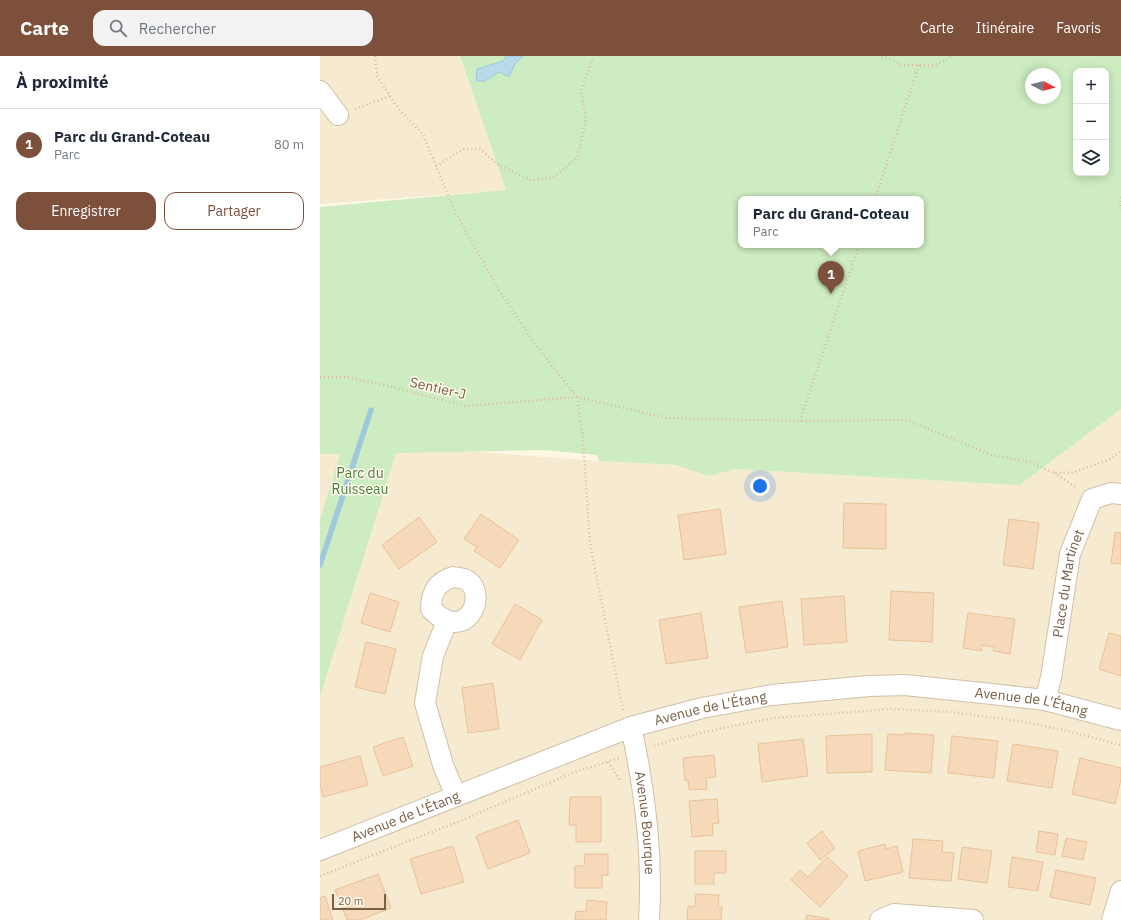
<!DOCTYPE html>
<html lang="fr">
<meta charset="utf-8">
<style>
body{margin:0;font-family:"IBM Plex Sans",sans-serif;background:#f2f2f3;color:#1f2937}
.controls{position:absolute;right:12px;top:12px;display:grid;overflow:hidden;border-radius:8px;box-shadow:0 2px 10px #0003}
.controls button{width:36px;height:36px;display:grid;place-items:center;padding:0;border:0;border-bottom:1px solid #e0e1e3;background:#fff;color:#1f2937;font:20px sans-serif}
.compass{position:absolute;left:705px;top:12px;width:36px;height:36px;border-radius:50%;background:#fff;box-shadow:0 2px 10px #0003;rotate:97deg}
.scale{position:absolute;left:12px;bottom:10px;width:54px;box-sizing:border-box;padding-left:4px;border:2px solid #785f47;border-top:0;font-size:11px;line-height:14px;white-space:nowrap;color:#785f47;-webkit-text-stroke:3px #fffaeb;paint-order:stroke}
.you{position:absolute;left:440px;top:430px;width:14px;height:14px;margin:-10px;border:3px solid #fff;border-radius:50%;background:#1a73e8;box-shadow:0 0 0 6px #1a73e833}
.badge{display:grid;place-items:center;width:26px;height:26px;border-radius:50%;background:#7d503c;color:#fff;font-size:13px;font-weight:700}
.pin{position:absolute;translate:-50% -33px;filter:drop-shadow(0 1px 2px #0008)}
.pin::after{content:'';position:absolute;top:21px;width:14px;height:12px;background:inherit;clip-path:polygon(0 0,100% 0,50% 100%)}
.popup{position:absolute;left:418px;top:140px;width:186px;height:52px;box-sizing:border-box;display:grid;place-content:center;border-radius:8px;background:#fff;filter:drop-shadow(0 1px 3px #0005);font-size:13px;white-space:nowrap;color:#747a83}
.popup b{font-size:15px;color:#1f2937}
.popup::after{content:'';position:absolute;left:50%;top:100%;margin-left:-8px;border:8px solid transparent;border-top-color:#fff}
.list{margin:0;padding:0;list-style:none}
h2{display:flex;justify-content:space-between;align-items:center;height:52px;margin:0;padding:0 16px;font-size:17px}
h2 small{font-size:13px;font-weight:400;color:#747a83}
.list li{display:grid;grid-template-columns:26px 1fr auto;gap:12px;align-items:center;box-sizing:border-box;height:72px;padding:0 16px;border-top:1px solid #e0e1e3}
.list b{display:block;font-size:15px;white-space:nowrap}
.list p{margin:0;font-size:13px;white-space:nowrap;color:#747a83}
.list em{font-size:13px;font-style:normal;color:#747a83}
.actions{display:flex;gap:8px;padding:12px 16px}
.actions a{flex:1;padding:9px 0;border:1px solid #7d503c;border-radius:12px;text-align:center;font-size:14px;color:#7d503c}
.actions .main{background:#7d503c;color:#fff}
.icon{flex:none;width:22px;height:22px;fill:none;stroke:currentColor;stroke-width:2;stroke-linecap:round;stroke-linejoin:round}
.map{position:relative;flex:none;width:801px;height:864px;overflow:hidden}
header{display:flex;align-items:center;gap:24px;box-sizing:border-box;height:56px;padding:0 20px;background:#7d503c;color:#fff}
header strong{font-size:19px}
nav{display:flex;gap:22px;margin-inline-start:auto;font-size:14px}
.search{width:280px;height:36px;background:#f2f2f3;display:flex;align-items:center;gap:10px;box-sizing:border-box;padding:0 14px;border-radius:12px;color:#747a83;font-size:15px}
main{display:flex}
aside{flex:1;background:#fff}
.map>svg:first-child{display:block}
.residential{fill:#f6ead1}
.green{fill:#cdecc1;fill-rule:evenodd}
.water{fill:#b7dbe9;stroke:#9cc9db}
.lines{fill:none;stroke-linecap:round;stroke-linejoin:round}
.stream{stroke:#9cc9db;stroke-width:5.5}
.building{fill:#f5d9b9;stroke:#e9c299}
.street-casing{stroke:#d0c0a9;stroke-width:22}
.path{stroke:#dabd9c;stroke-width:2.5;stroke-dasharray:1 3;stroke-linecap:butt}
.street{stroke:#fff;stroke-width:20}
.labels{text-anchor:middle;stroke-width:3;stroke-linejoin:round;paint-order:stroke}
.street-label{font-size:14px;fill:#785f47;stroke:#fffaeb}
.park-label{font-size:14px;fill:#497f3e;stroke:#fffaeb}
</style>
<header>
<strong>Carte</strong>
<div class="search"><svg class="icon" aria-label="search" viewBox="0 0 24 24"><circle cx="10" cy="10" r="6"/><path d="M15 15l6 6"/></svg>Rechercher</div>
<nav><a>Carte</a><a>Itinéraire</a><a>Favoris</a></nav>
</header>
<main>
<aside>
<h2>À proximité<small></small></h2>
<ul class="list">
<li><span class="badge">1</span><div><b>Parc du Grand-Coteau</b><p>Parc</p></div><em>80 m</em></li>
</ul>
<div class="actions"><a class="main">Enregistrer</a><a>Partager</a></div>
</aside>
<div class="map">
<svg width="801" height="864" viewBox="0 0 801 864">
<rect width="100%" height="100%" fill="#fef7e4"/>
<path class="residential" d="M0 0H140L186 134 0 148Z
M801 353V864H0V379L11 385 279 405 700 429Z"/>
<path class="green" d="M140 0H801V353L700 429 415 413 389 420 356 409 279 405 277 399 224 394 76 397 0 640V464L20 398H0V151L186 134ZM756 15H786V117H756ZM711 18H735V42H711ZM421 143H601V189H421Z"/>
<path class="water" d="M186 0H203L195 8 189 21 179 16 165 25H156L157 13 183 5Z"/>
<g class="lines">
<path class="stream" d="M0 509 51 354"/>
</g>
<path class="building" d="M524 447 566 448V493L523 492Z
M400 453 406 498 364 504 358 459Z
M161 458 199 484 180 512 154 495 157 491 144 483Z
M99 461 117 486 79 513 62 489Z
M689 463 719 467 713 513 683 509Z
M795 476 801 477V508L791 507Z
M571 535 614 537 612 586 569 584Z
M50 537 79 546 70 576 41 567Z
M524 540 527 586 484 589 481 543Z
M462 545 468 591 426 597 419 551Z
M195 548 222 564 200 604 172 588Z
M381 557 388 602 346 608 339 564Z
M648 557 695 563 690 598 673 595 674 591 662 589V595L643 592Z
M789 577 801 580V620L779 613Z
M46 586 76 593 65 638 35 631Z
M173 627 179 673 148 677 142 632Z
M584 677 614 679 611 717 565 714 568 678 584 679Z
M552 678V716L507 717 506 680Z
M632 680 678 685 674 722 628 717Z
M83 681 93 710 63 720 53 691Z
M483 683 488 720 442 726 438 688Z
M693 688 738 695 732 732 687 725Z
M394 699 396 721 386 722 387 733 369 734 368 724 365 725 363 702Z
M40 700 48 729 3 741 0 729V711Z
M760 702 801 712V723L795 748 752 738Z
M250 741H281V786H256V769H249Z
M397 743 399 767 392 768 393 779 372 781 369 745Z
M198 764 210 797 168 813 156 780Z
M502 775 515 792 500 804 487 787Z
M719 775 738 778 735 799 716 796Z
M746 782 767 786 763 804 742 800Z
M593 783 623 785 622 796 634 797 631 825 589 822Z
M565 788 566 793 577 790 583 816 545 825 538 795Z
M133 790 144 826 101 838 90 803Z
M642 791 672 795 667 827 638 823Z
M375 795H406V817H394V828H375Z
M265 798H288V819H282V832H255V810H264Z
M507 801 528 820 500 851 471 824 480 814 488 821Z
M692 801 723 806 718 835 688 831Z
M736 814 776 822 770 849 730 841Z
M58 818 71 852 40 864H27L15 834Z
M376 838 399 839 398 851H402L401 864H367L368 850 375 851Z
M5 840 13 864H0V842Z
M267 844 287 846 286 864H255L256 855 266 856Z
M487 859 510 863V864H486Z"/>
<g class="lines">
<defs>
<g id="street">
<path d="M0 35 18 59"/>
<path d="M133 521C138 522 145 522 148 525 168 540 146 589 111 553 111 536 117 526 133 521Z"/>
<path d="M127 565 113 600 105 647 123 709 136 740"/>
<path id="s1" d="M725 644 731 622 750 498 772 443 791 437 801 438"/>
<path id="s2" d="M311 671C325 734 333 800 329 864"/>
<path id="s3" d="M0 794 311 671 382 652 452 639 549 630 585 629 672 638 725 644 801 664"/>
<path d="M560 864 574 858 653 864"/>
<path d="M792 864 801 835"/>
</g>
</defs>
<use href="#street" class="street-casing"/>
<path class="path" d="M55 0 57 20 80 55 103 78 135 156 180 235 215 288 257 341
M562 0 582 9 614 10 633 0
M35 53 70 40
M116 110 144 93H160L177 108 211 124 233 122 257 102 266 64 261 35 274 0
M801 141 800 150 801 153
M555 143 599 9
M0 321H25L60 328 145 350 257 341
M480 365 539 189
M734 417 757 432
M303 654 270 488 263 383 257 341 347 362 480 365 587 364 672 399 710 406 734 417H751L791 403 801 395
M334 690 352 684 402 672 455 662 571 653 631 656 699 665 744 674 801 689
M288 706 301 726
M0 820 145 763 252 717 299 702"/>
<use href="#street" class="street"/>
</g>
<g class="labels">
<g class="street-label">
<text transform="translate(118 332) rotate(13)" y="5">Sentier-J</text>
<text dy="5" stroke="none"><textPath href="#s1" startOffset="119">Place du Martinet</textPath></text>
<text dy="5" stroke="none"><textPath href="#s3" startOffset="740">Avenue de L'Étang</textPath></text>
<text dy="5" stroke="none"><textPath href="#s3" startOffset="416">Avenue de L'Étang</textPath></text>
<text dy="5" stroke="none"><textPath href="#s3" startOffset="92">Avenue de L'Étang</textPath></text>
<text dy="5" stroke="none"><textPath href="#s2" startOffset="97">Avenue Bourque</textPath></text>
</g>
<g class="park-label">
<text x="40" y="422">Parc du<tspan x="40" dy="16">Ruisseau</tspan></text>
</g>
</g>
</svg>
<div class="controls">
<button>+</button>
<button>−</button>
<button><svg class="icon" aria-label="layers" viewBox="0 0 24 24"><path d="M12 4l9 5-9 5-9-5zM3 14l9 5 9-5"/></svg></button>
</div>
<svg class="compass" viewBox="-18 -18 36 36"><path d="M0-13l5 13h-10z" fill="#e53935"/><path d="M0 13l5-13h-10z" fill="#747a83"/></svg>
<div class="scale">20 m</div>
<div class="you"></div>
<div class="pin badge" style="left:511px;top:238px">1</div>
<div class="popup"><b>Parc du Grand-Coteau</b>Parc</div>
</div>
</main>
